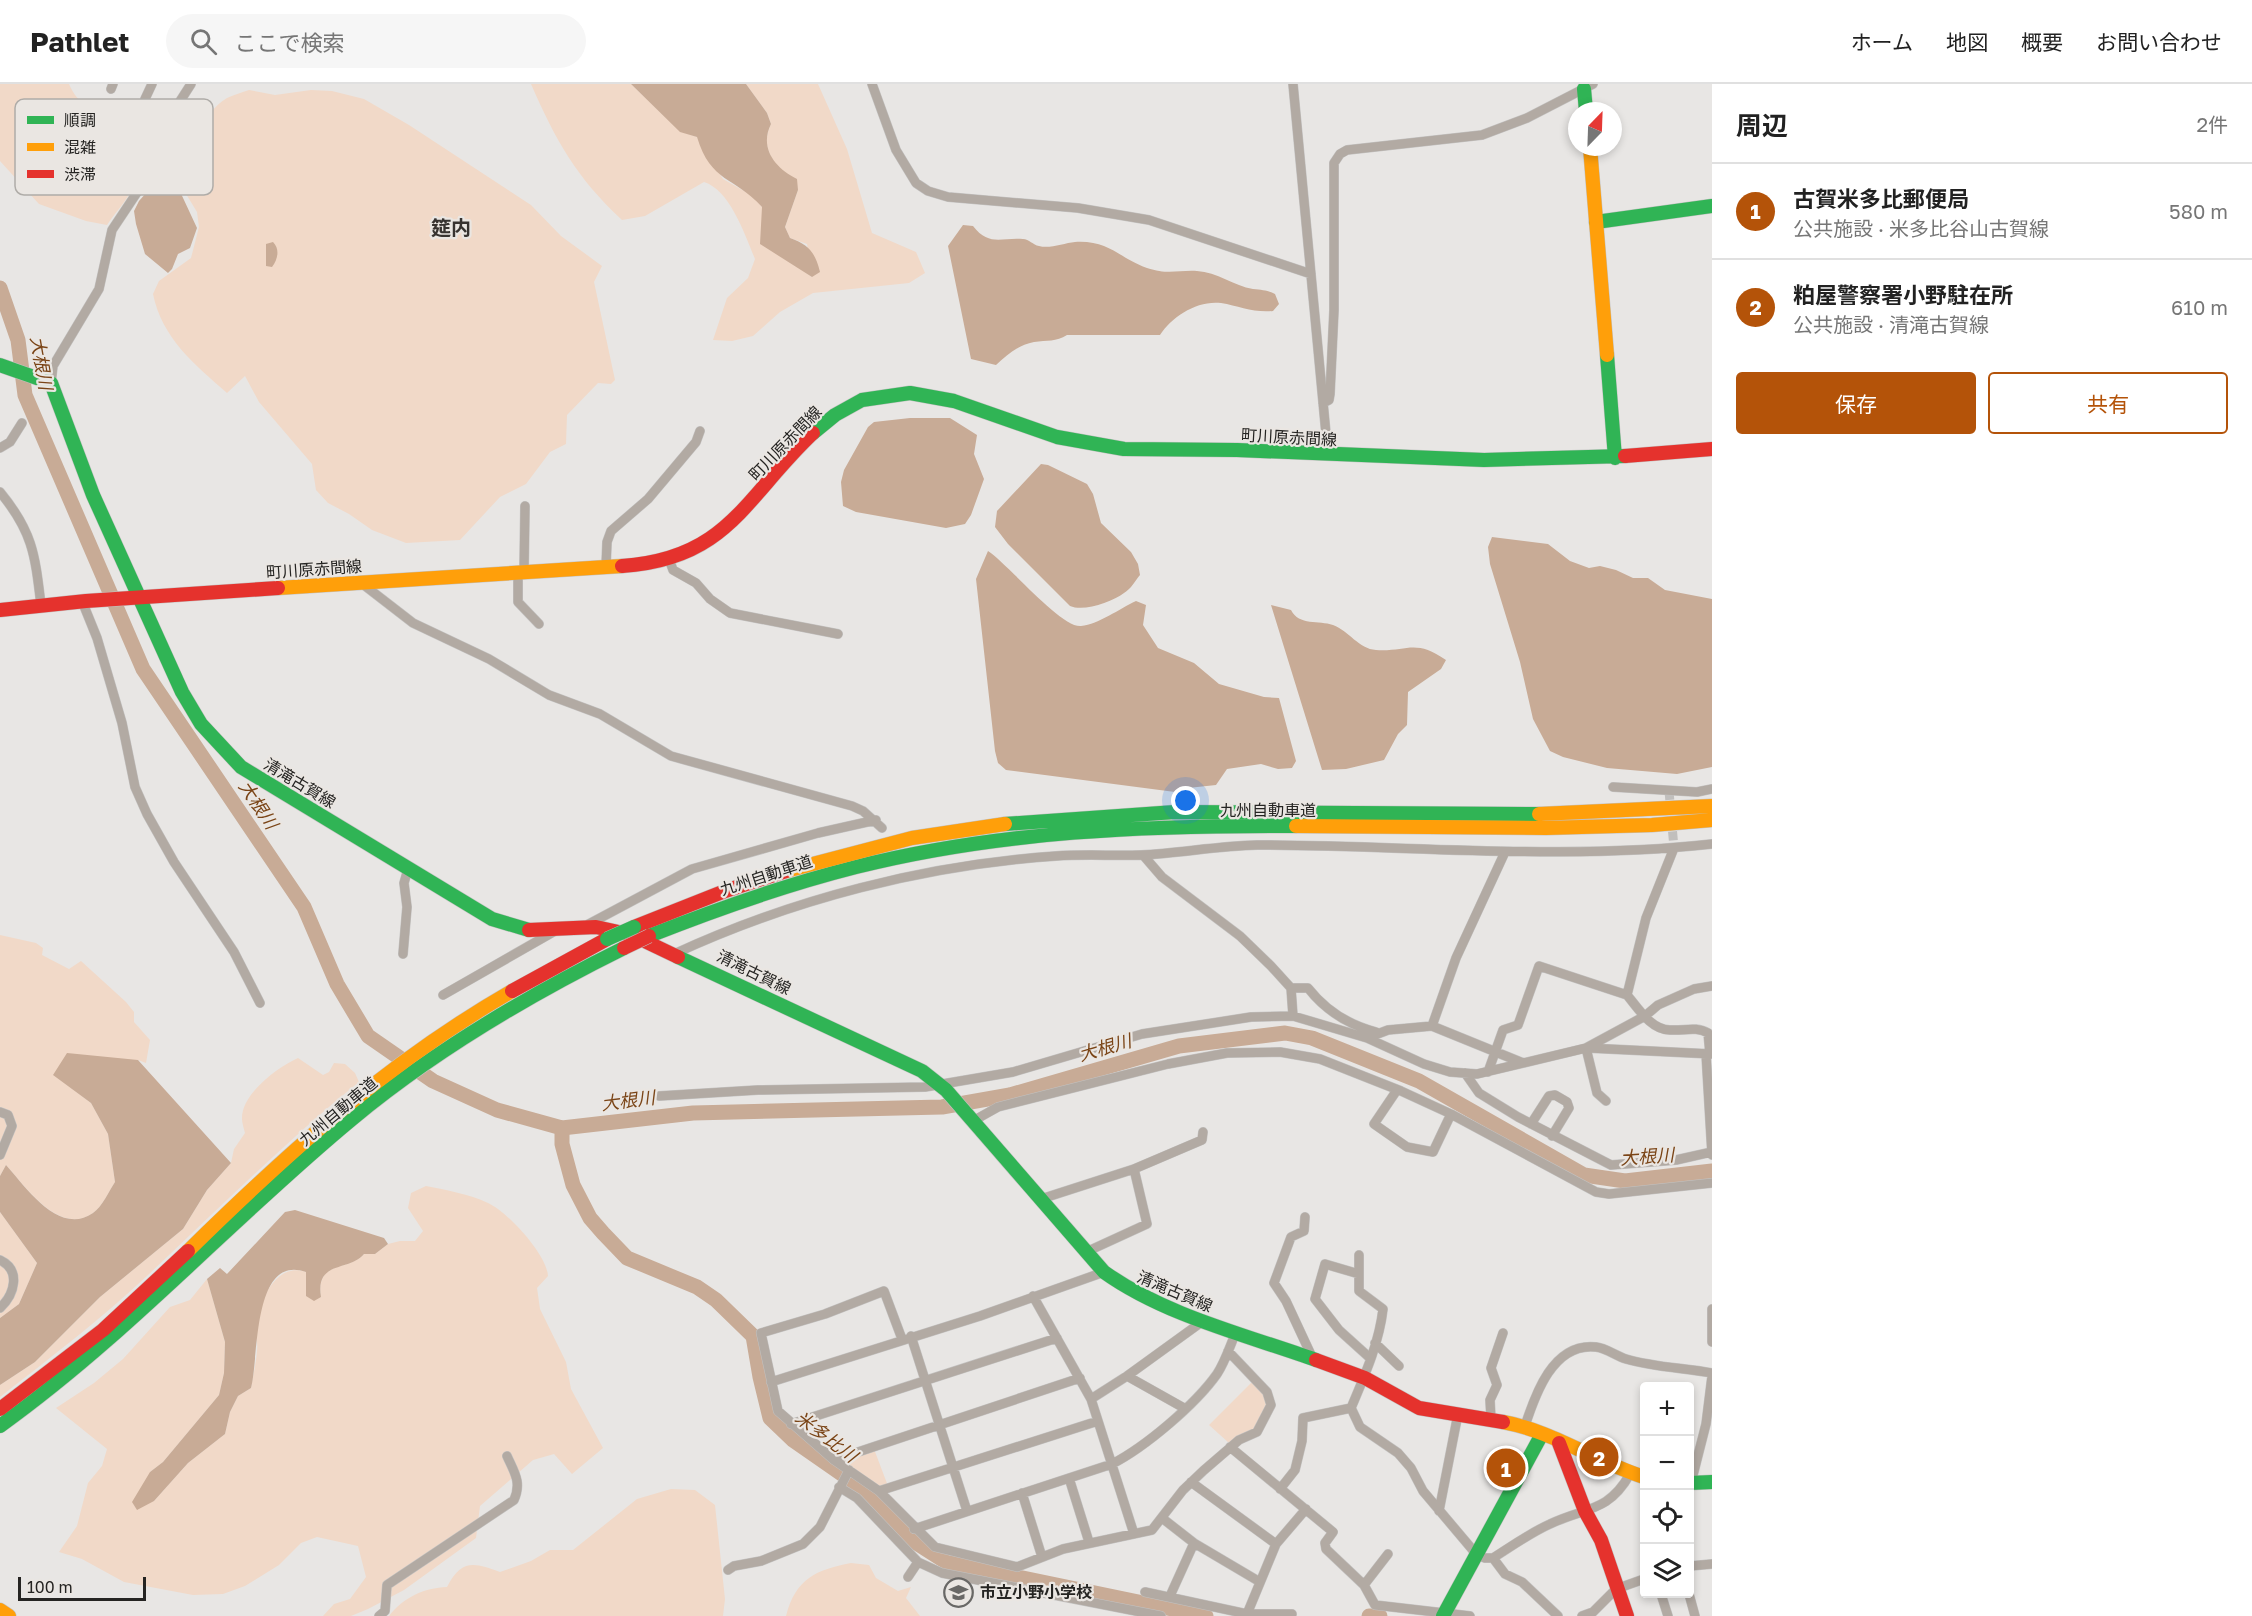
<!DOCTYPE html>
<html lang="ja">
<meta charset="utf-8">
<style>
body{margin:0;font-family:"Golos Text","Noto Sans JP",sans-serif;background:#f6f6f6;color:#222}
.controls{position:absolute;right:18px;bottom:18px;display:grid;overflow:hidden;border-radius:6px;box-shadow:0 3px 9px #0003}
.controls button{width:54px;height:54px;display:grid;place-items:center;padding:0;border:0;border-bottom:2px solid #e0e0e0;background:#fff;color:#222;font:30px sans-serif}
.compass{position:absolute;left:1568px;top:18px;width:54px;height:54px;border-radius:50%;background:#fff;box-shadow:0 3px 9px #0003;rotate:23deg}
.scale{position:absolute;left:18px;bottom:15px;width:128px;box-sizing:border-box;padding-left:6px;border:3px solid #252422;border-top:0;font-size:16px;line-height:21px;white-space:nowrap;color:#252422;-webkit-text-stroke:4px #eae6e2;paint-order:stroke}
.you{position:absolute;left:1186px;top:717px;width:21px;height:21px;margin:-15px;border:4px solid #fff;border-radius:50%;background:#1a73e8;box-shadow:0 0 0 9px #1a73e833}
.badge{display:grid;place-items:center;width:39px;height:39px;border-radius:50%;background:#b45309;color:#fff;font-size:20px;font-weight:700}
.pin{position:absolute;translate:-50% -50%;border:3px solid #fff;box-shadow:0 2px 6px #0006}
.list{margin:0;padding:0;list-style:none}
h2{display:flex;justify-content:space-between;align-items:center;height:78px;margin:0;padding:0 24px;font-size:26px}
h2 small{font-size:20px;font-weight:400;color:#767676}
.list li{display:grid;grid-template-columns:39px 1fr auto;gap:18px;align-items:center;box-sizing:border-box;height:96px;padding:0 24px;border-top:2px solid #e0e0e0}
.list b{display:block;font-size:22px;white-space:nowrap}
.list p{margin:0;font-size:20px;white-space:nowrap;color:#767676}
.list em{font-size:20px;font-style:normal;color:#767676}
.actions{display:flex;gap:12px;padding:18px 24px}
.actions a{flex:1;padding:14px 0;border:2px solid #b45309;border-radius:6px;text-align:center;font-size:21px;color:#b45309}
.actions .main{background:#b45309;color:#fff}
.icon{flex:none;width:33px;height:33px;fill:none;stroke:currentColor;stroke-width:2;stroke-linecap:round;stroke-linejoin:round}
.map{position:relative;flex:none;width:1712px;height:1532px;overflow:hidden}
header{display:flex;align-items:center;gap:36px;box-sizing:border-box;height:84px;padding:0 30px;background:#fff;border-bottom:2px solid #e0e0e0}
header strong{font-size:28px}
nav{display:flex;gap:33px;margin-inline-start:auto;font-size:21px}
.search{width:420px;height:54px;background:#f6f6f6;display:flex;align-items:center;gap:15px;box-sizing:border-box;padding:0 21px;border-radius:33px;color:#767676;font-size:22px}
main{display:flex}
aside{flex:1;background:#fff}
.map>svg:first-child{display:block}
.green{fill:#f1d9c8}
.water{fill:#c8ab96}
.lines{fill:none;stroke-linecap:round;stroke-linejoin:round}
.river{stroke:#c8ab96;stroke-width:15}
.street-tunnel{stroke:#c1bfbd;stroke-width:9;stroke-dasharray:9 4.5;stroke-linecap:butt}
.street-casing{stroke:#c4c3c2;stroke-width:10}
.fast-casing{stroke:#c4c3c2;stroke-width:15}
.slow-casing{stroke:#c4c3c2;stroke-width:15}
.jam-casing{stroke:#c4c3c2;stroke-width:15}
.street{stroke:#b2aaa3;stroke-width:9}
.fast{stroke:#30b455;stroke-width:14}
.slow{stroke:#ff9f0a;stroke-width:14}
.jam{stroke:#e5322d;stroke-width:14}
.fast-bridge-casing{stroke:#c4c3c2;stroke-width:15;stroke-linecap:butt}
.jam-bridge-casing{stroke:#c4c3c2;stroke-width:15;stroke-linecap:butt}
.fast-bridge{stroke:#30b455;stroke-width:14}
.jam-bridge{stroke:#e5322d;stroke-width:14}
.labels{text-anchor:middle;stroke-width:4.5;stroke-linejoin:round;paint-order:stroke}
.street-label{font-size:16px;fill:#252422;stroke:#eae6e2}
.poi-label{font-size:16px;font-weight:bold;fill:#252422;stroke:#eae6e2;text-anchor:start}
.water-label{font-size:18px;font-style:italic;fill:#7a4416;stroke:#eae6e2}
.quarter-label{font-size:20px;font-weight:bold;fill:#373330;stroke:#eae6e2}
.key{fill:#eae6e2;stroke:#afaca8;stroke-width:1.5}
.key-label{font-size:16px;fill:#252422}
</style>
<header>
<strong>Pathlet</strong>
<div class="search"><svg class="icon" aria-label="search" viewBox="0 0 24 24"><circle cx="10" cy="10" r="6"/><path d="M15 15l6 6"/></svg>ここで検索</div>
<nav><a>ホーム</a><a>地図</a><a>概要</a><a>お問い合わせ</a></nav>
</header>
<main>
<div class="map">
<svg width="1712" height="1532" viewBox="0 0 1712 1532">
<rect width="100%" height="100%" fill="#e8e6e4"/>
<path class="green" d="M0 0H69C87 43 131 22 156 43 143 62 141 80 134 101 128 116 116 127 107 141L86 137 39 120 0 77Z
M531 0H631L680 47 697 53 723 95 753 112 762 123C762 171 778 167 812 193L807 160 790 154 785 143 798 106C781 85 757 69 771 40L767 29 746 0H818L847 65 872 149 916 168 925 189 909 199 813 209 780 228 753 252 732 257 713 256 727 214 748 194 755 175C745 151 730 106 704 98L645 132 622 136C576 93 556 57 531 0Z
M249 6 275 11 311 6 332 7 364 15 409 41 531 121 561 152 602 182 594 198 615 296 611 300 598 299 567 331 566 360 550 368 526 400 500 413 460 456 406 459 372 446 349 430 328 419 316 406 312 380 259 318 245 292 227 309C194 280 162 254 153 210L159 197 191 174 199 143 197 128 180 100C191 74 200 29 227 14 234 11 242 8 249 6Z
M0 851 36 859 43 864 42 871 69 885 81 877 126 918 134 928V938L150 956 146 979 138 976 54 991 91 1019 108 1050 115 1098C109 1107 102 1123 93 1129 60 1153 25 1102 6 1081L0 1092Z
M298 974 323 991 329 988 334 979 345 980 355 989 359 998C285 1058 218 1125 148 1191 101 1235 50 1274 0 1313V1301L35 1278 100 1213 183 1145 207 1106 231 1079 234 1065 245 1049C244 1045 242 1039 242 1035 241 1010 278 983 298 974Z
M426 1102C446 1106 469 1110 488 1119 508 1128 547 1171 548 1192L537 1204 540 1225 566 1278 571 1305 603 1364 572 1390 554 1370 533 1376 480 1422 476 1454 404 1506 368 1525 351 1532H323L334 1520 350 1515 366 1493 358 1462 317 1453 301 1459 279 1481 245 1502 223 1510 193 1511 124 1498 82 1475 59 1468 77 1442 88 1399 102 1382 107 1365 56 1324 94 1299 123 1275 170 1223 190 1216 207 1195 225 1258 224 1289 219 1311 163 1378 150 1388 154 1417 188 1379 225 1350 230 1328 238 1312 251 1304C253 1292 256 1280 257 1267 258 1260 256 1252 256 1244 258 1218 276 1177 306 1188L321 1214C315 1175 348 1188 364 1170H375L388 1160 400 1157H415L423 1147 408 1124 411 1109Z
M0 1128 37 1179 19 1220 0 1234Z
M1253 1297 1266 1312 1268 1322 1254 1347 1229 1359 1209 1341Z
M874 1365 888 1402 881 1404 841 1378Z
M671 1405 695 1406 715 1421 725 1515 723 1532H389C404 1513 424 1504 447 1503 462 1474 475 1479 500 1488L531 1477 550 1466H573L637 1415Z
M851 1479 869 1481 876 1494 898 1507 911 1503 906 1514 920 1532H786C796 1494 816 1486 851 1479Z"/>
<path class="water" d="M631 0H746L767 29 771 40C759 64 775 84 797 95L798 106 785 143 790 154C809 161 815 168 820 188L812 193 760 160 762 123C734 92 711 99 697 53L680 48Z
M174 71 180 75 177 101 197 144 190 164 178 170 172 185 168 189 145 170 136 140 134 127 139 117 155 99 156 79H168Z
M963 141 973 142C989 163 1002 153 1023 155 1029 155 1033 161 1039 162 1050 165 1064 159 1075 158 1109 156 1119 174 1147 184 1168 191 1178 186 1197 187 1217 188 1234 202 1253 205 1262 206 1267 206 1275 210L1279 220 1273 227C1254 229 1239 222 1221 219 1198 216 1172 232 1160 251H1067C1056 258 1047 256 1034 258 1018 261 1007 271 996 281L971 275 948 162Z
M273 158C280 165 278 175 272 183L266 182V160Z
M910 334H950L977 351 974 370 984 395 971 431 965 440 946 444 856 428 843 422 841 398 844 386 868 343 874 338Z
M1041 380 1048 381 1087 400 1093 410 1101 439 1131 468 1138 480 1140 491C1135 497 1131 505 1124 509 1112 518 1084 528 1070 522L1008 460 995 443 997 427Z
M1492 453 1548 460 1570 477 1589 484 1600 482 1616 486 1633 494H1648L1665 506 1712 515V683L1677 690 1607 684 1563 673 1550 667 1533 635 1520 578 1490 480 1488 463Z
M988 467C1009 481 1061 544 1081 542 1099 540 1119 525 1136 517L1146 521 1143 541 1158 564 1194 579 1219 600 1264 613 1279 614 1296 677 1292 684 1278 685 1261 680 1227 685 1216 701 1188 704 1175 708 1006 686 998 679 995 667 976 495Z
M1271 521 1291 526C1299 542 1319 536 1333 541 1349 547 1359 565 1376 566 1407 568 1415 554 1446 576L1441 585 1408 608 1407 641 1398 650 1384 676 1346 685 1322 686Z
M67 969 138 976 231 1079 207 1106 183 1145 100 1213 35 1278 0 1301V1234L19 1220 37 1179 0 1128V1092L6 1081C25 1102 59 1153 93 1129 102 1123 109 1107 115 1098L108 1050 91 1019 53 991Z
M295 1126 384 1154 388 1160 375 1170H364C349 1188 315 1176 321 1213L314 1217 306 1212V1188C252 1169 259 1275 251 1304L238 1312 230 1328 225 1350 188 1379 154 1417 137 1426 132 1418 150 1388 163 1378 219 1311 224 1289 225 1258 207 1195 220 1184 227 1190 285 1128Z"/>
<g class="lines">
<path class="river" d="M0 204 18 256 25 311 143 585 304 823 337 900 368 952 433 997 497 1026 562 1044 693 1029 942 1023 1010 1011 1179 962 1285 949 1312 954 1419 997 1584 1091 1625 1097 1712 1087
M562 1044V1060L573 1101 590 1134 603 1149 627 1174 697 1203 716 1216 753 1252 760 1293 770 1334 793 1356 862 1404 895 1436 910 1455 946 1478 1206 1532
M1369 1532H1380"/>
<path class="street-tunnel" d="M1669 707 1674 764"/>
<defs>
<path id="street" d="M872 0 896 66 916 99 928 107 948 113 1078 124 1149 136 1311 190
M1293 0 1328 371
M111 5 113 0
M145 15 152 0
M51 299 53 282 99 205 112 146 140 104 159 50 191 0
M1323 319 1329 316 1330 310 1334 226V79L1340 70 1347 66 1482 51 1527 34 1593 0
M0 364 10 358 22 339
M0 408C33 448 35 471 41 521
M669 475 673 486 696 499 710 515 730 529 838 550
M606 482 607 458 611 447 648 415 696 358 700 347
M518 488V518L539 540
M524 488 525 422
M360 498 413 539 489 575 549 611 600 630 671 672 852 722 863 727 882 744
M82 517 97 554 122 639 135 703 147 730 174 778 234 868 260 919
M1613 703 1697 708 1712 705
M1674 764 1646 834 1627 911C1638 924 1651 946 1670 946 1684 947 1696 942 1708 949L1710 970
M1143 771 1162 793 1240 852 1271 882 1291 904 1293 932
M587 841 692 785 818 749 876 736
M403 870 407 823 404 799 408 785
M674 870C793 815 925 781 1056 772 1085 770 1113 772 1141 771 1180 769 1218 762 1257 761 1409 761 1561 777 1712 760
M1291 904H1308C1326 927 1349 941 1376 948
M443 911 555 847
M1432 942 1456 874 1505 768
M1367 954 1388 946 1432 942 1523 979
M1586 964 1597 1009 1606 1017
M1588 964 1712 970
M1706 970 1712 1071
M1488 988 1503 946 1518 941 1539 882 1627 911
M1465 989 1479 1009 1518 1033 1611 1081 1676 1076 1712 1068
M1397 1006 1374 1040 1407 1063 1433 1068 1451 1030
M659 1012 758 1006 925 1003 1013 988 1142 950 1251 933 1293 932 1367 954 1424 980 1450 988 1477 990 1586 964 1645 932 1658 921 1694 905 1712 902
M0 1028 8 1031 12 1042 0 1071
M973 1037 998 1023 1168 980 1227 969 1280 968 1320 975 1401 1007 1451 1030 1596 1108 1609 1110 1712 1099
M1531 1040 1549 1012 1555 1011 1567 1018 1569 1024 1552 1052
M1041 1115 1134 1085 1202 1056 1203 1048
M1305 1133 1304 1147 1291 1153 1274 1199 1286 1217 1313 1275
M1086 1168 1147 1140 1134 1085
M1359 1171V1207L1383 1225C1379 1260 1364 1293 1351 1324L1360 1343 1398 1369 1411 1384 1423 1407 1477 1471 1485 1474H1493C1512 1462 1530 1449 1550 1440 1585 1423 1608 1429 1630 1390
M0 1176C21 1186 15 1210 0 1224
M1359 1190 1325 1180 1315 1215 1339 1246 1370 1274
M1033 1212 1091 1315 1134 1450
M1712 1225V1258
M911 1252 967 1427
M902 1255 884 1207 825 1230 761 1249 778 1327 834 1376 879 1407 935 1463 1017 1483 1063 1465 1152 1446 1183 1406 1203 1387 1239 1356 1257 1348 1271 1321 1267 1308 1228 1267
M1375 1259 1399 1282
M1127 1292 1184 1324
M771 1298 980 1232 1104 1188
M1091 1315 1127 1292 1203 1237
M1491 1335 1490 1316 1497 1301 1491 1284 1503 1249
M791 1340 1057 1254
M1525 1342C1535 1311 1553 1258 1596 1263 1606 1264 1616 1272 1626 1275 1653 1283 1684 1284 1712 1289
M1230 1363 1333 1448 1325 1459 1326 1465 1364 1501 1375 1521 1470 1532
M834 1376 1080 1294
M1069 1394 1089 1458
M1191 1398 1276 1460
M1691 1399 1706 1340 1712 1292
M839 1403 857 1414 918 1478 942 1489 1161 1532
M1280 1405 1295 1386 1302 1357 1303 1334 1351 1324
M879 1407 1098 1337
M1022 1409 1042 1473
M1439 1427 1458 1330
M1162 1434 1194 1459 1260 1498
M914 1445 1112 1380C1145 1363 1195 1321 1217 1290 1225 1278 1230 1262 1236 1248
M1493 1474 1505 1490 1522 1498 1558 1532
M1690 1482 1712 1480
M728 1486 734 1482 761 1477 803 1460 820 1443 849 1386
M908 1493 918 1478
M1364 1501 1388 1470
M1145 1508 1247 1530H1292
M1661 1510 1668 1532
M1689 1510 1695 1532
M1170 1512 1194 1459
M1247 1530 1276 1460 1306 1425
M379 1532 385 1527 387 1501 514 1416C522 1398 514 1388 507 1372
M1582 1532 1593 1528 1616 1505 1644 1495"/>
<path id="fast" d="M1584 5 1586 27
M1596 138 1712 122
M1607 271 1615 374
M0 281 51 299 93 411 182 608 201 640 241 683 492 835 529 846
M813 349 835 331 862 316 910 309 954 317 1057 353 1124 365 1237 366 1484 376 1625 372
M1005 740 1175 728 1539 730
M649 852C717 825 785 801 856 783 999 747 1149 741 1296 742
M678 873 922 987 946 1006 1104 1188C1164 1231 1246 1251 1316 1276
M0 1342C128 1250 231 1135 352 1035 435 966 527 912 624 864
M1690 1399 1712 1398
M1443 1532 1542 1350"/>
<path id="slow" d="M1590 63 1607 271
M278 504 622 482
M1539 730 1712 722
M1296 742 1546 744 1652 741 1712 736
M786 787 912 754 1005 740
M188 1167C291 1066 387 979 512 907
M1503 1338C1553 1347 1596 1378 1644 1393
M0 1526 9 1532"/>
<path id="jam" d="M1625 372 1712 365
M622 482C728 475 745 413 813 349
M0 526 86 517 278 504
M634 843 725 807 786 787
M529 846 596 843 632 851 678 873
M512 907 607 855
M1316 1276 1365 1294 1419 1324 1503 1338
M0 1325 103 1246 188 1167
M1559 1359 1585 1427 1601 1456 1627 1532"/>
</defs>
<use href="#street" class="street-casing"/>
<use href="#fast" class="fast-casing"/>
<use href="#slow" class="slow-casing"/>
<use href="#jam" class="jam-casing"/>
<use href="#street" class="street"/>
<use href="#fast" class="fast"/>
<use href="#slow" class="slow"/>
<use href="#jam" class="jam"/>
<defs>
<path id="fast-bridge" d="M607 855 634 843"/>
<path id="jam-bridge" d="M624 864 649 852"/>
</defs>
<use href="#fast-bridge" class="fast-bridge-casing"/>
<use href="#jam-bridge" class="jam-bridge-casing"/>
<use href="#fast-bridge" class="fast-bridge"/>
<use href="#jam-bridge" class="jam-bridge"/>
</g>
<defs>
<symbol id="school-ring" viewBox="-11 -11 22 22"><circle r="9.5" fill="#eae6e2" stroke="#696866" stroke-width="1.5"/><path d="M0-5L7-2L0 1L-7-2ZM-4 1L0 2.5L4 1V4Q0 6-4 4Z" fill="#696866"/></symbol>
</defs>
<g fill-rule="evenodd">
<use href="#school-ring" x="942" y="1492" width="33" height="33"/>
</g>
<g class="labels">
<g class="street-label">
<text transform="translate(1289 353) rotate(3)" y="6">町川原赤間線</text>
<text transform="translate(785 359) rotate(-46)" y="6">町川原赤間線</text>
<text transform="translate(314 485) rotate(-4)" y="6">町川原赤間線</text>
<text transform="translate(300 699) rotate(31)" y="6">清滝古賀線</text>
<text x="1268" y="732">九州自動車道</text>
<text transform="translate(766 791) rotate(-18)" y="6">九州自動車道</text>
<text transform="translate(754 888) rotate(26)" y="6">清滝古賀線</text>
<text transform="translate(338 1027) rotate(-40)" y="6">九州自動車道</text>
<text transform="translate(1175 1207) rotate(23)" y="6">清滝古賀線</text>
</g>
<g class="poi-label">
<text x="980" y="1514">市立小野小学校</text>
</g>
<g class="water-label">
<text transform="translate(41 279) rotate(80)" y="6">大根川</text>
<text transform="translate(258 721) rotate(56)" y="6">大根川</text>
<text transform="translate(1105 964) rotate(-16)" y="6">大根川</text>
<text transform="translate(628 1017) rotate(-7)" y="6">大根川</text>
<text transform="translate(1647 1073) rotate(-4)" y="6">大根川</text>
<text transform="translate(826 1353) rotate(37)" y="6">米多比川</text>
</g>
<g class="quarter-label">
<text x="451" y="151">筵内</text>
</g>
</g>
<rect x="15" y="15" width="198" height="96" rx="9" class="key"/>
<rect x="27" y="32" width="27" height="8" fill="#30b455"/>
<rect x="27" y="59" width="27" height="8" fill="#ff9f0a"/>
<rect x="27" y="86" width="27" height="8" fill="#e5322d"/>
<g class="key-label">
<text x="64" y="42">順調</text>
<text x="64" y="69">混雑</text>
<text x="64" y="96">渋滞</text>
</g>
</svg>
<div class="controls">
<button>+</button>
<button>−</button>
<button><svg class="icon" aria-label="locate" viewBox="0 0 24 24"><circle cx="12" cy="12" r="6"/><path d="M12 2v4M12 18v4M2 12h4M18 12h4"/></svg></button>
<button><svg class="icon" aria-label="layers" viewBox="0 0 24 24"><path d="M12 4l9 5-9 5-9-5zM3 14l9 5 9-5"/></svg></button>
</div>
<svg class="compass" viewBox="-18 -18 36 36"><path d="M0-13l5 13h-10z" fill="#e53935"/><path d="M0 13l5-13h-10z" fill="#767676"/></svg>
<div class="scale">100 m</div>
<div class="you"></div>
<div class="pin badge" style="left:1506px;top:1384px">1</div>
<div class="pin badge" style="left:1599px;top:1373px">2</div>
</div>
<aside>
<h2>周辺<small>2件</small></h2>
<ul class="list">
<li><span class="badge">1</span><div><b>古賀米多比郵便局</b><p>公共施設 · 米多比谷山古賀線</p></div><em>580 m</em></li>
<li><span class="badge">2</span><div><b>粕屋警察署小野駐在所</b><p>公共施設 · 清滝古賀線</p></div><em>610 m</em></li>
</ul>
<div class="actions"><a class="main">保存</a><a>共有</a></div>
</aside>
</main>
